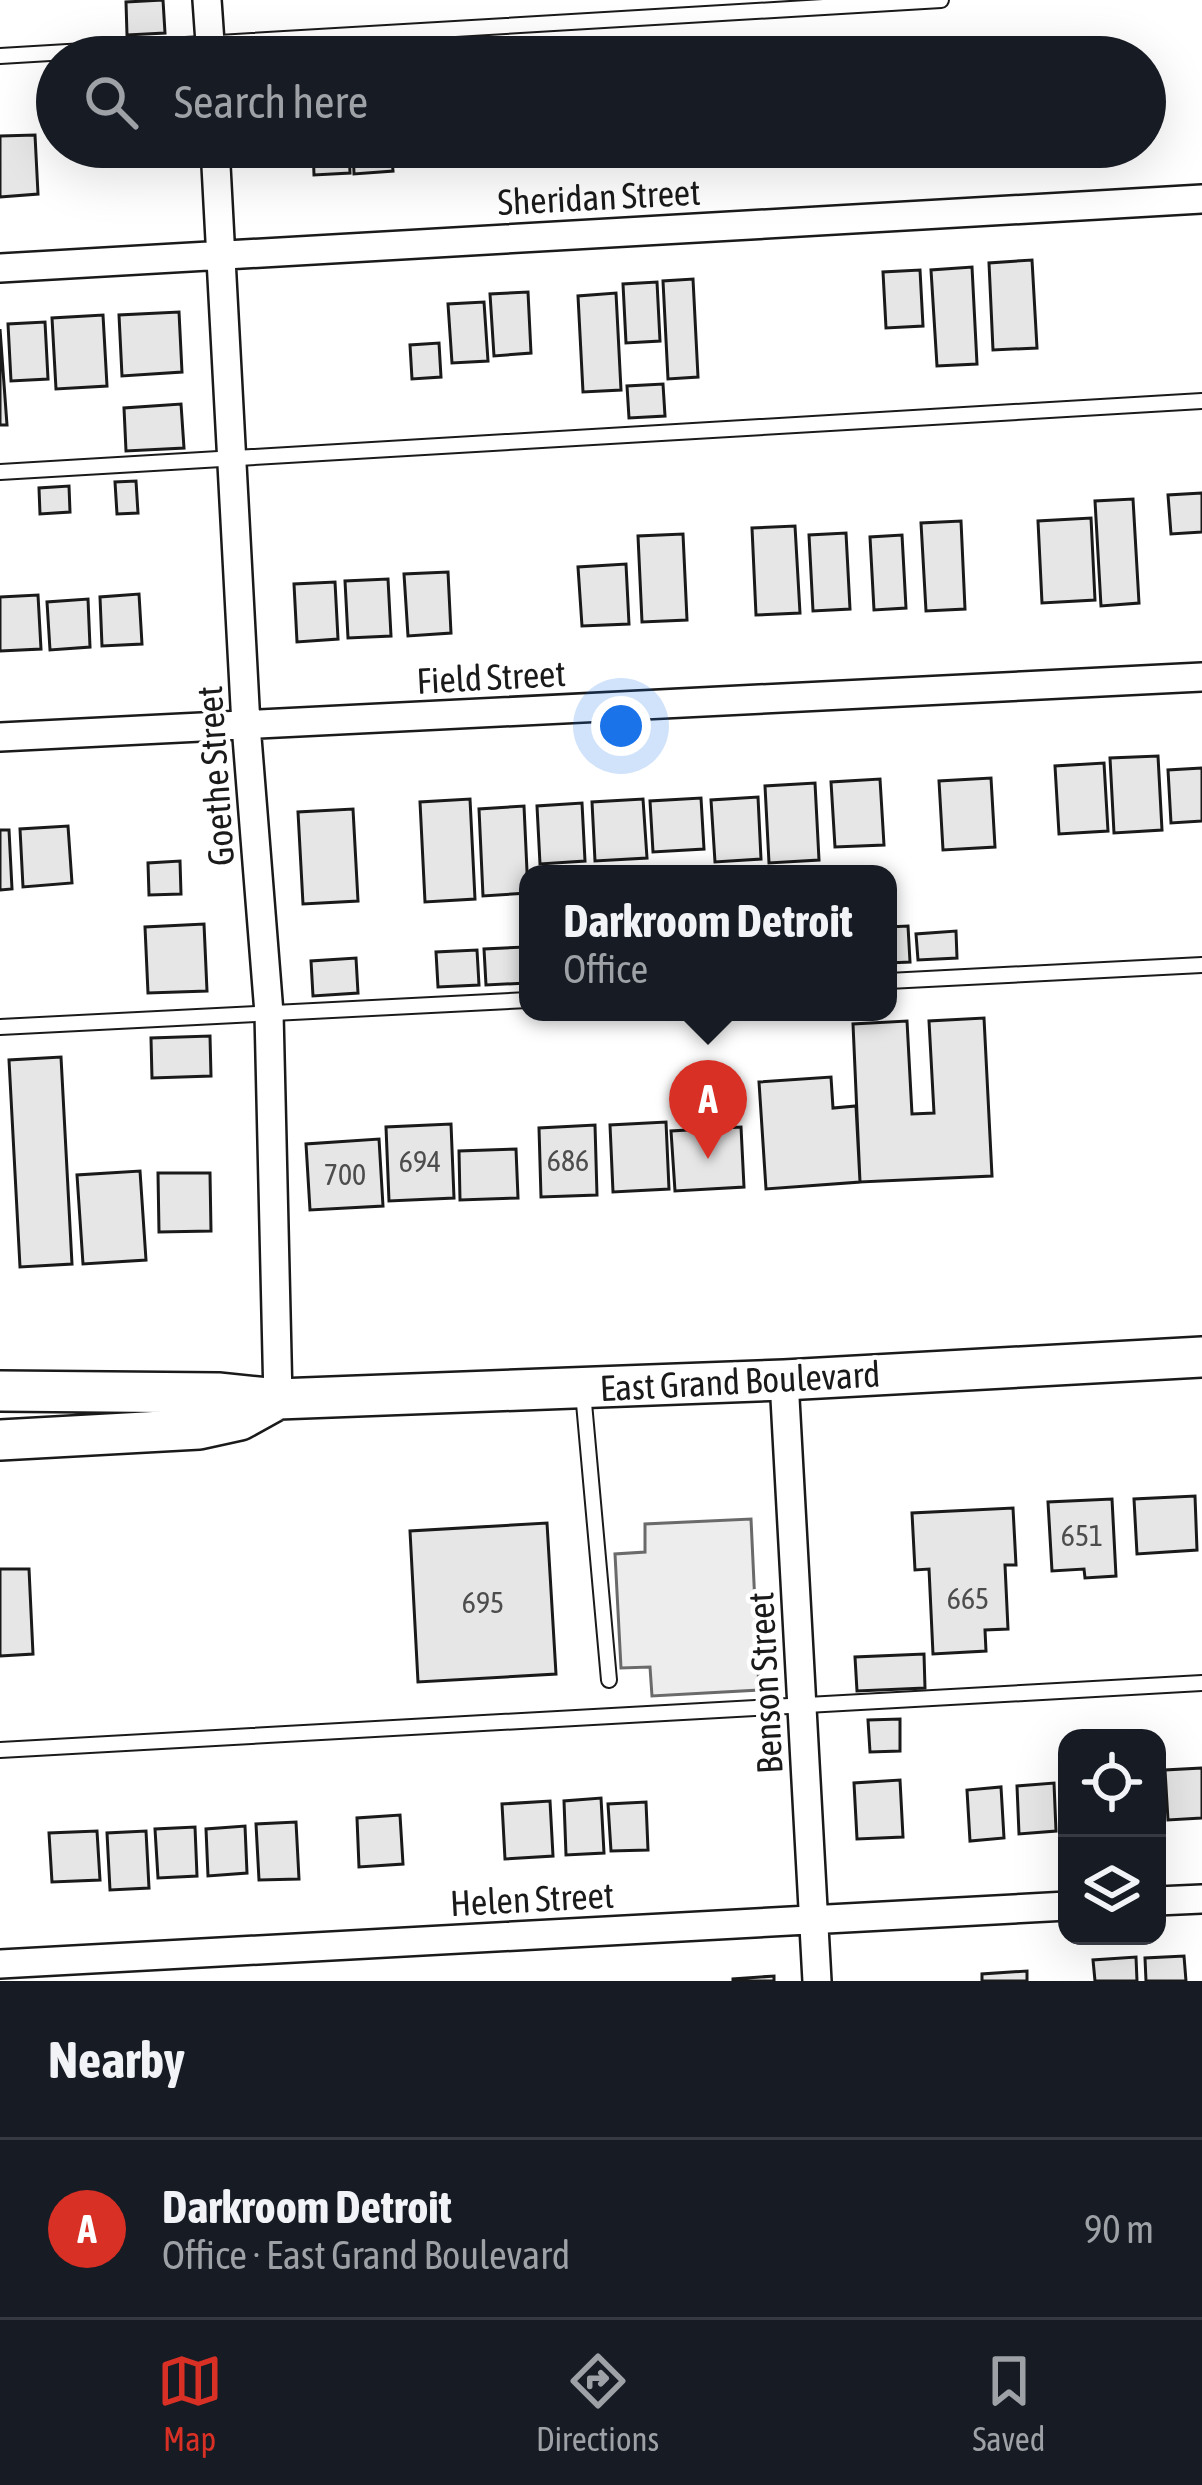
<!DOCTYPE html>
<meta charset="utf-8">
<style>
body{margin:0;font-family:"Asap Condensed",sans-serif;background:#20242c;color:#f1f3f6}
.controls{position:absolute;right:36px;bottom:36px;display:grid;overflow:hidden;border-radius:24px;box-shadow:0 12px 48px #0002}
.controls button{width:108px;height:108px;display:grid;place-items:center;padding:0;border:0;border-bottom:3px solid #363941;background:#171b24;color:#f1f3f6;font:60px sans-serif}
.you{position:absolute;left:621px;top:726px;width:42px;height:42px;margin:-30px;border:9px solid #fff;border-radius:50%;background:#1a73e8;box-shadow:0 0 0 18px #1a73e833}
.badge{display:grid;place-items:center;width:78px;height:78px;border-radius:50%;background:#d93025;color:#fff;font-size:39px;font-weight:700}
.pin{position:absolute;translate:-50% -99px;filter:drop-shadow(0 3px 6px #0008)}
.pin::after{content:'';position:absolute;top:63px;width:42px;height:36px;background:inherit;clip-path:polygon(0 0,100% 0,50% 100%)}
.popup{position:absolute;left:519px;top:865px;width:378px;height:156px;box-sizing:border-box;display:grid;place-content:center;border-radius:24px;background:#171b24;filter:drop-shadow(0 3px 9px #0005);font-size:39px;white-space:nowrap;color:#9ea1a6}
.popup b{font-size:45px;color:#f1f3f6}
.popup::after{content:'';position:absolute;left:50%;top:100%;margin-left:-24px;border:24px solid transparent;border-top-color:#171b24}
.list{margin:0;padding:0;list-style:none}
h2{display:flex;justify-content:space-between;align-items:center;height:156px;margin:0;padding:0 48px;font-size:51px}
h2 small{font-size:39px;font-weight:400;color:#9ea1a6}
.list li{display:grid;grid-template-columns:78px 1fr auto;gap:36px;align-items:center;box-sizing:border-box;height:180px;padding:0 48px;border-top:3px solid #363941}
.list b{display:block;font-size:45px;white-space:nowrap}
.list p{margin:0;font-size:39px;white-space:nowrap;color:#9ea1a6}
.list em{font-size:39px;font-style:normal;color:#9ea1a6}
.icon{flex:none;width:66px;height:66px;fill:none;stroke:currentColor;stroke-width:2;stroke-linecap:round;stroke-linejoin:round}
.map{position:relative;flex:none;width:1202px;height:1981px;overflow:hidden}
.search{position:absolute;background:#171b24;box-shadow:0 12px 48px #0002;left:36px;right:36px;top:36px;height:132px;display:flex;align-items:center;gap:30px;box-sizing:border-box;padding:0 42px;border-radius:66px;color:#9ea1a6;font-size:45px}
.sheet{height:336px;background:#171b24}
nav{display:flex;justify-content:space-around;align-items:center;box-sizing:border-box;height:168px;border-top:3px solid #363941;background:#171b24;font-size:33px;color:#9ea1a6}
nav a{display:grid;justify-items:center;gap:6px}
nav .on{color:#d93025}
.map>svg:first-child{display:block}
.parking{fill:#ededed;stroke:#6a6a6a;stroke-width:3}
.building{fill:#e6e6e6;stroke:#1a1a1a;stroke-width:3}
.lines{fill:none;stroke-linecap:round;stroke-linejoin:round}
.service-casing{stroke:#1a1a1a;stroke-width:18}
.minor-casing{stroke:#1a1a1a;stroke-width:32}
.secondary-casing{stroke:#1a1a1a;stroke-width:44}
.service{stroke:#fff;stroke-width:14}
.minor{stroke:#fff;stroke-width:27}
.secondary{stroke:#fff;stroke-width:39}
.labels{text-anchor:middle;stroke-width:9;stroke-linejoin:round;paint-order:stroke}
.number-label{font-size:30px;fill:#4d4d4d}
.street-label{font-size:36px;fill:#1a1a1a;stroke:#fff}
</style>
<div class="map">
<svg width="1202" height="1981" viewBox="0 0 1202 1981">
<rect width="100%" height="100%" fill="#fff"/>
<path class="parking" d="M751 1519 759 1690 652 1696 650 1667 621 1668 615 1554 645 1552V1524Z"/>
<path class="building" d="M163 0 165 33 127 35 126 2Z
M35 135 38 194 0 197V136Z
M313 147H349L350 173 314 175Z
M353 147H391L393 171 354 174Z
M1032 260 1037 348 993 350 989 263Z
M972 267 977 364 937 366 931 270Z
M920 270 923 326 886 328 883 272Z
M693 279 698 377 668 379 663 281Z
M657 282 660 341 626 343 623 284Z
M528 292 531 353 494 356 490 294Z
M616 293 621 390 583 392 578 296Z
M484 302 488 361 452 363 448 304Z
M179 312 182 372 122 376 119 315Z
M103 315 107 386 56 389 52 318Z
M45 322 48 379 11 381 8 324Z
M0 329 7 425H0Z
M439 343 441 377 412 379 410 345Z
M663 384 665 416 629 418 627 386Z
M181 404 184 448 126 451 124 408Z
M136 481 138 513 117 514 115 482Z
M69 486 70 512 40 514 39 488Z
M1202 493V532L1171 534 1168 495Z
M1133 499 1139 603 1101 606 1095 501Z
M1091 518 1095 600 1042 603 1038 521Z
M961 521 965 609 926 611 921 523Z
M795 526 800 613 756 615 752 528Z
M846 533 850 609 813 611 809 535Z
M683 534 687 620 642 622 638 536Z
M902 535 906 608 874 610 870 537Z
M626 564 629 624 582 626 578 567Z
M448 572 451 633 408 636 404 574Z
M388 579 391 636 348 638 345 581Z
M335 582 338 639 297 642 294 584Z
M139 594 142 644 102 646 100 597Z
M38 595 41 649 0 651V597Z
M88 599 90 647 50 650 47 602Z
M1158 756 1162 830 1114 833 1110 758Z
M1104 763 1108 831 1059 834 1055 766Z
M1202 768V821L1171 823 1168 770Z
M991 778 995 847 943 850 939 781Z
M880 779 884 845 835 847 831 782Z
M815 783 819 860 769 863 765 786Z
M758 797 761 859 715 862 711 800Z
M701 798 704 849 653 852 650 801Z
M470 799 475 899 425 902 420 802Z
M643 799 647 858 595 861 592 802Z
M582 803 585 861 540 864 537 806Z
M524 806 528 893 483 896 479 809Z
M353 809 358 901 303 904 298 812Z
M68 826 72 883 23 887 20 829Z
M0 830H9L12 889 0 890Z
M180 861 181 894 149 895 148 863Z
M204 924 207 991 148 993 145 927Z
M908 926 910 962 888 963V927Z
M956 931 957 958 918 960 916 934Z
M525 947 527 983 486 985 484 949Z
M477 950 479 985 438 987 436 952Z
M356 958 358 993 313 996 311 961Z
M984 1018 992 1176 860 1182 853 1024 907 1021 912 1114 934 1113 929 1021Z
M210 1036 211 1076 152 1078 151 1038Z
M61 1057 72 1264 20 1267 9 1060Z
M831 1077 833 1108 856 1106 860 1182 766 1189 759 1082Z
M666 1122 669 1189 613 1192 610 1125Z
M451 1124 454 1198 389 1201 386 1127Z
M595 1125 597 1195 541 1197 539 1128Z
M741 1127 744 1187 675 1191 671 1131Z
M379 1139 383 1206 310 1210 306 1144Z
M516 1149 518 1198 460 1200 459 1151Z
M140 1171 146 1260 83 1264 77 1175Z
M158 1173H210L211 1231 159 1232Z
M1195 1496 1197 1550 1137 1554 1134 1499Z
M1112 1499 1116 1576 1085 1578 1084 1569 1052 1571 1048 1502Z
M1013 1508 1016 1565H1005L1008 1629 985 1630 986 1651 933 1654 929 1569 915 1570 912 1513Z
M547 1523 556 1674 418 1682 410 1531Z
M0 1569H29L33 1654 0 1656Z
M924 1654 925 1688 857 1691 855 1657Z
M900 1719V1751L870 1752 868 1720Z
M1202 1768V1818L1168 1820 1165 1770Z
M900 1780 903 1837 857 1839 854 1783Z
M1054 1783 1056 1831 1019 1834 1017 1786Z
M1001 1787 1004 1838 970 1841 967 1790Z
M601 1798 604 1853 566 1855 564 1801Z
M550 1801 553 1856 505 1859 502 1804Z
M646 1802 648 1850 611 1851 608 1804Z
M400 1815 403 1864 359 1867 357 1818Z
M296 1822 299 1879 259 1880 256 1824Z
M245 1826 247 1873 208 1876 206 1829Z
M195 1827 197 1876 158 1878 155 1829Z
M97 1831 100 1880 52 1882 49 1833Z
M146 1831 149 1888 110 1890 107 1833Z
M1184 1956 1186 1981H1146L1145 1958Z
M1136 1957 1137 1981H1095L1093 1960Z
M1027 1971V1981H982V1974Z
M774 1976V1981H733V1979Z"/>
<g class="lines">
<defs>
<path id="service" d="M0 56 941 0
M0 472 1202 401
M888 981 1202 965
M0 1027 528 1000
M583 1392 609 1680
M0 1750 1202 1683"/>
<path id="minor" d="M207 0 211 57
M215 147 246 725 269 1013 278 1399
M0 268 1202 199
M0 737 1202 677
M784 1380 817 1981
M1157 1901 1202 1899
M0 1964 1067 1906"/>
<path id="secondary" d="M0 1391 218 1393 278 1399 784 1380 1202 1357
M0 1440 199 1429 240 1420 278 1399"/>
</defs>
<use href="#service" class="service-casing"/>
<use href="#minor" class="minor-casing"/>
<use href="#secondary" class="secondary-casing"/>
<use href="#service" class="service"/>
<use href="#minor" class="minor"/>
<use href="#secondary" class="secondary"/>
</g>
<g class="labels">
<g class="number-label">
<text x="568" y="1171">686</text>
<text x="420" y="1172">694</text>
<text x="345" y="1185">700</text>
<text x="1082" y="1546">651</text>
<text x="968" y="1609">665</text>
<text x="483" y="1613">695</text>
</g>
<g class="street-label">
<text transform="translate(599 197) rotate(-3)" y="13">Sheridan Street</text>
<text transform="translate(491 677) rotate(-3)" y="13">Field Street</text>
<text transform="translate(215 776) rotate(-94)" y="13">Goethe Street</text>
<text transform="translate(740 1381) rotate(-3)" y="13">East Grand Boulevard</text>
<text transform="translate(765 1683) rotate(-93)" y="13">Benson Street</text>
<text transform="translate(532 1899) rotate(-3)" y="13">Helen Street</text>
</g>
</g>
</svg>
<div class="controls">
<button><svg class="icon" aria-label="locate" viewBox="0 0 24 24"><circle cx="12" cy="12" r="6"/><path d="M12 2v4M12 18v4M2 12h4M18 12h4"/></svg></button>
<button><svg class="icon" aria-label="layers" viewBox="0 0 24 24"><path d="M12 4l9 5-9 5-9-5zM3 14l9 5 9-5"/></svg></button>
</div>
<div class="you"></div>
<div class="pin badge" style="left:708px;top:1159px">A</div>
<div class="popup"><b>Darkroom Detroit</b>Office</div>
<div class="search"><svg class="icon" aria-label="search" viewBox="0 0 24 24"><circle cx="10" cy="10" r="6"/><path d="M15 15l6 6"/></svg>Search here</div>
</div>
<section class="sheet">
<h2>Nearby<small></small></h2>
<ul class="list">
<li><span class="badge">A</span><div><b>Darkroom Detroit</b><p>Office · East Grand Boulevard</p></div><em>90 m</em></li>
</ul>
</section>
<nav>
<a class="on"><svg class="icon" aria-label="map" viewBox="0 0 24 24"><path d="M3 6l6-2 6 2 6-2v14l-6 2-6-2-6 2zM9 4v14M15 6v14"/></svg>Map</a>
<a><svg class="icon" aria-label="directions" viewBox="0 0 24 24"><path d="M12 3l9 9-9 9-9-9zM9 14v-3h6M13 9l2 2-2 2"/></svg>Directions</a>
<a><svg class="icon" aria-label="saved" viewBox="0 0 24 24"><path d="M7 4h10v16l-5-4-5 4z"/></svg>Saved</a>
</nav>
